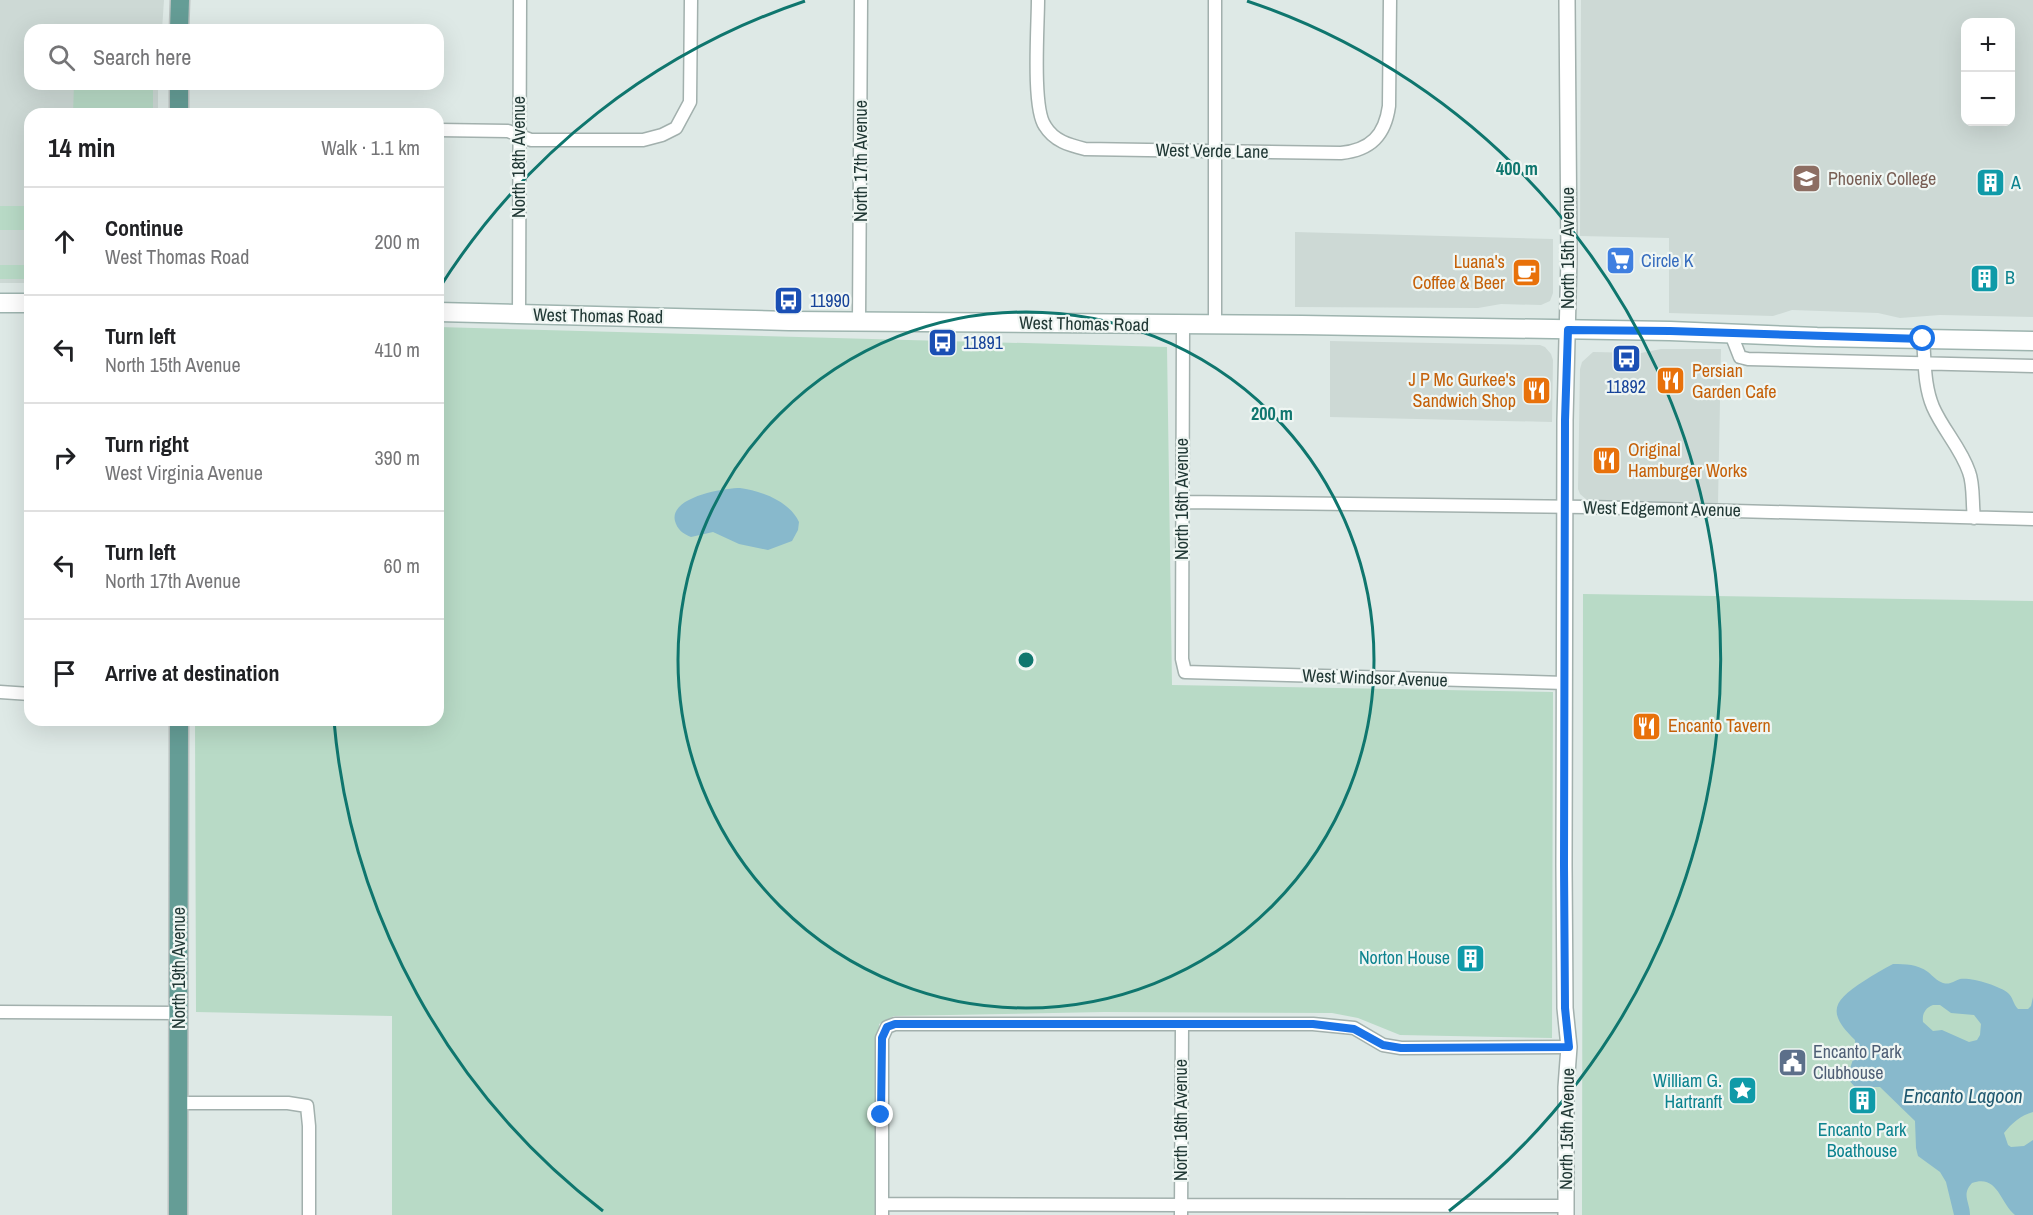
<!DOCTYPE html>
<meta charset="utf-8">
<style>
body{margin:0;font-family:"Archivo Narrow",sans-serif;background:#f6f6f6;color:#202124}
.controls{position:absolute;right:18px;top:18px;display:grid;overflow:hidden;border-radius:12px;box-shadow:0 6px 24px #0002}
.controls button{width:54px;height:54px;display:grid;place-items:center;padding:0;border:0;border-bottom:2px solid #e0e0e0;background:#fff;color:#202124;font:30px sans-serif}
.stop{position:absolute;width:18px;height:18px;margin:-14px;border:4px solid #1a73e8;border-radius:50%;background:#fff}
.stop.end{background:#1a73e8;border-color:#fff;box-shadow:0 2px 6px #0008}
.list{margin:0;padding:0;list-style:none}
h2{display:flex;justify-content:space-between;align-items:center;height:78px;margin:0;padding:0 24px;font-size:26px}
h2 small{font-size:20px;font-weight:400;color:#757577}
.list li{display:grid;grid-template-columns:39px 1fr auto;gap:18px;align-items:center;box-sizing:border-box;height:108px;padding:0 24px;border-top:2px solid #e0e0e0}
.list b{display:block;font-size:22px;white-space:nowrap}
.list p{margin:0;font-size:20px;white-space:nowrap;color:#757577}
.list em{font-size:20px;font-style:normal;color:#757577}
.icon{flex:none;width:33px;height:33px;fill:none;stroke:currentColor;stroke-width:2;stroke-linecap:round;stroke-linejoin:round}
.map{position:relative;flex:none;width:2033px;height:1215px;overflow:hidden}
.search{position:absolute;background:#fff;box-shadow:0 6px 24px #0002;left:24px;top:24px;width:420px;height:66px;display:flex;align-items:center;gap:15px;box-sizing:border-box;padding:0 21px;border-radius:18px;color:#757577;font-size:22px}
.panel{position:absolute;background:#fff;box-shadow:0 6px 24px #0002;left:24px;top:108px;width:420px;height:618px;border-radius:18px}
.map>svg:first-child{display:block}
.built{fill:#cdd9d5;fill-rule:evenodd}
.green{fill:#b8dac6}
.water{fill:#88b9cc;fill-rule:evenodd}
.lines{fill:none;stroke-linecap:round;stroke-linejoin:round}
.minor-casing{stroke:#a2b0ad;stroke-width:15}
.tertiary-casing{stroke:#a2b0ad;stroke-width:18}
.secondary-casing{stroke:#9eb4af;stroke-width:21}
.primary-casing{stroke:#bcc3c2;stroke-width:21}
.minor{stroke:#fff;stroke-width:12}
.tertiary{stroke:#fff;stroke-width:15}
.secondary{stroke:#fff;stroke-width:18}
.primary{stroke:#659d96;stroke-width:18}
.route{stroke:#1a73e8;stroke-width:8}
.ring{fill:none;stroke:#0f766e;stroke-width:3}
.labels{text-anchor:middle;stroke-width:4.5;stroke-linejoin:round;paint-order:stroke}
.street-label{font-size:18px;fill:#213835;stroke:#eff6f3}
.education-label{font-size:18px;fill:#785e54;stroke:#eff6f3;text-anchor:start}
.culture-label{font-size:18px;fill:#0d838f;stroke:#eff6f3;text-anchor:start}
.shop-label{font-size:18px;fill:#366cbe;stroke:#eff6f3;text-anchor:start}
.food-label{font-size:18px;fill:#c56008;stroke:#eff6f3;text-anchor:start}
.transit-label{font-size:18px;fill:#164399;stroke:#eff6f3;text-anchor:start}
.service-label{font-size:18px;fill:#4e5e75;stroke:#eff6f3;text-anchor:start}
.water-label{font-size:20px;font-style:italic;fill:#1f5870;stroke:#eff6f3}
.centre{fill:#0f766e;stroke:#eff6f3;stroke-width:3}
.ring-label{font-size:18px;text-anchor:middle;font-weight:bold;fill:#0f766e;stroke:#eff6f3;stroke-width:4.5;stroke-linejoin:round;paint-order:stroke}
</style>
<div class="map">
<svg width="2033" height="1215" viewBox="0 0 2033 1215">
<rect width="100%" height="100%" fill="#dee9e6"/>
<path class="built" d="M0 0H164L162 30H30V84H158V114H30V283H0Z
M1581 0H2033V317L1940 315 1900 318 1878 313 1792 310 1773 316 1669 313V238L1580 236ZM1966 22H2010V122H1966Z
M1295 232 1553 239V293L1550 301 1541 305 1501 304 1478 308 1295 307Z
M1330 341 1540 345 1545 347 1551 354 1553 360 1552 422 1330 417Z
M1661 349H1721L1718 503 1587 500 1580 494 1578 489 1580 369 1582 362 1593 352 1641 353Z"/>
<path class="green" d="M74 84H153V114H73Z
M0 206H30V230H0Z
M0 265H30V279H0Z
M438 327 1167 347 1172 685 1553 692 1552 1038 1400 1035 1358 1018 1332 1013 1104 1012 894 1016 879 1024 877 1215H392V1016L196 1012 195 720H438Z
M1583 594 2033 601V1215H1582Z"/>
<path class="water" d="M740 488C762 491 789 501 799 522L798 530 792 541 768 550 739 544 713 532 691 537C683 534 677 529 675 521 669 497 724 488 740 488Z
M1893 964C1906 964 1917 964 1928 972 1933 976 1937 981 1943 983 1951 985 1953 981 1960 979 1971 977 2000 986 2008 993 2013 997 2013 1004 2018 1009H2028L2031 1006 2033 997V1112C2021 1115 2011 1124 2004 1133L2008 1145 2011 1147 2024 1146 2033 1140V1215H2015C2000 1203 1998 1174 1972 1183 1961 1195 1970 1202 1970 1215H1954L1946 1182 1940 1172 1918 1156 1916 1148 1915 1121 1880 1087H1855L1847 1078 1856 1050 1855 1040C1826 1012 1833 1001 1864 981 1873 975 1883 969 1893 964ZM1933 1005H1940L1951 1013 1974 1015 1981 1024 1980 1035 1977 1040 1969 1042 1942 1030 1933 1031 1923 1022C1922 1014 1925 1008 1933 1005Z"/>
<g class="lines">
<defs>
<path id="minor" d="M1038 0C1038 26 1032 108 1045 126 1054 141 1069 145 1085 149L1341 153C1371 150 1385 135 1389 106L1390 0
M438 130 508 131 531 140H643L662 135 676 128 690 102 691 0
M519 314 520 0
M859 322 861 0
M1183 325 1182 659 1185 672 1565 683
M1215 325V0
M1731 334 1740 357 1748 359 2033 366
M1923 339C1925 362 1924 386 1933 407 1943 430 1961 448 1969 472 1974 485 1972 503 1974 518
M1183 502 1589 507 2033 519
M0 692 30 694
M0 1012 179 1013
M178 1103H288L307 1106 309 1126V1215
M882 1204 1566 1206
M882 1215V1038L887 1027 895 1024H1313L1354 1028 1383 1045 1401 1048 1569 1047
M1181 1215 1182 1025"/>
<path id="tertiary" d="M1566 1215V1087L1569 1047 1565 1008 1564 865 1565 420 1569 257 1567 0"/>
<path id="secondary" d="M0 303H30
M438 312 789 321 1302 325 1670 331 1817 337 2033 341"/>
<path id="primary" d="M179 30 180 0
M179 114V84
M178 1215 179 720"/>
</defs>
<use href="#minor" class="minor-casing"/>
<use href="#tertiary" class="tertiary-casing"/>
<use href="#secondary" class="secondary-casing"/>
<use href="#primary" class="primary-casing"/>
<use href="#minor" class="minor"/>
<use href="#tertiary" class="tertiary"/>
<use href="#secondary" class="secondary"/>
<use href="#primary" class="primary"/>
</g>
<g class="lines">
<path class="route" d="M881 1115 882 1038 887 1027 895 1024H1313L1354 1029 1383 1045 1401 1048 1569 1047 1565 1008 1564 865 1565 420 1568 330 1670 331 1923 339"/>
</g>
<g class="ring">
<circle cx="1026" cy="660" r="348"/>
<path d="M603 1211A695 695 0 0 1 334 721M440 287A695 695 0 0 1 805 1M1247 1A695 695 0 0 1 1449 1211"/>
</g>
<defs>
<symbol id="university-square" viewBox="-11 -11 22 22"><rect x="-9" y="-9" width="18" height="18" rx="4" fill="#8d6e63" stroke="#eff6f3"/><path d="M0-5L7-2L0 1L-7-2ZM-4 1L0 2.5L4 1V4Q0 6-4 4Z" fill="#fff"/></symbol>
<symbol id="building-square" viewBox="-11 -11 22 22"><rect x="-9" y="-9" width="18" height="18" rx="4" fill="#0f9aa8" stroke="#eff6f3"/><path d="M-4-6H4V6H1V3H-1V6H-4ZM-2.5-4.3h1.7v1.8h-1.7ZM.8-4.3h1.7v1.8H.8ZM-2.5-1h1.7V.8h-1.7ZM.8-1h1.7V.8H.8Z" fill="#fff"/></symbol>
<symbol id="supermarket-square" viewBox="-11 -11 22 22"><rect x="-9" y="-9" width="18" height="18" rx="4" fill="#3f7fe0" stroke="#eff6f3"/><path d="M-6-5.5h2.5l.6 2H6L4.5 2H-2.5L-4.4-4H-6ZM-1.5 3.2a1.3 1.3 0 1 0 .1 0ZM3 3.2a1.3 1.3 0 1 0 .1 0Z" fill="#fff"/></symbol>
<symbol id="cafe-square" viewBox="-11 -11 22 22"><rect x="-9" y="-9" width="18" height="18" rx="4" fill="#e8710a" stroke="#eff6f3"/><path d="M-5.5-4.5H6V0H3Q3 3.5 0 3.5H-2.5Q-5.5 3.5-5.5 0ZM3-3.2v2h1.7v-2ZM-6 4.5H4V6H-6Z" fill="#fff"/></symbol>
<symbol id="bus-square" viewBox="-11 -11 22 22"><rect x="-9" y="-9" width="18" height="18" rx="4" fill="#1a4fb4" stroke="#eff6f3"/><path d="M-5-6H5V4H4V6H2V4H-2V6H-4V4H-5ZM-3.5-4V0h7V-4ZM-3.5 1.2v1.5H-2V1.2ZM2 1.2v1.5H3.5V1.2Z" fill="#fff"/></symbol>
<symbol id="restaurant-square" viewBox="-11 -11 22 22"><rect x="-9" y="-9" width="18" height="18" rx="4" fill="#e8710a" stroke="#eff6f3"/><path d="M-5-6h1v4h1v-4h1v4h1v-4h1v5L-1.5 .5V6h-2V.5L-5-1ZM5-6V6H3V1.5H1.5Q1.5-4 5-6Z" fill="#fff"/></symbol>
<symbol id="civic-square" viewBox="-11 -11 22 22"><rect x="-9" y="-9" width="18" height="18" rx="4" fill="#5c6f8a" stroke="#eff6f3"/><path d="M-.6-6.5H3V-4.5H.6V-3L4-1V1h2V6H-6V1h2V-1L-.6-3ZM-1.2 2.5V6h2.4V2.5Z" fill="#fff"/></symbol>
<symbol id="sight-square" viewBox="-11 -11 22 22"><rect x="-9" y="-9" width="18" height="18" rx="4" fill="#0f9aa8" stroke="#eff6f3"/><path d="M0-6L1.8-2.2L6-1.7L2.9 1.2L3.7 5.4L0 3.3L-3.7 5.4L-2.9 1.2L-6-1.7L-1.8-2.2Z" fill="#fff"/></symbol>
</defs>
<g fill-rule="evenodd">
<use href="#university-square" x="1790" y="162" width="33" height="33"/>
<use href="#building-square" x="1974" y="166" width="33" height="33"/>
<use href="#supermarket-square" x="1604" y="244" width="33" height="33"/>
<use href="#cafe-square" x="1510" y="256" width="33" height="33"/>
<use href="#building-square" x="1968" y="262" width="33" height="33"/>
<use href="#bus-square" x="772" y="284" width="33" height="33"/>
<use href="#bus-square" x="926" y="326" width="33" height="33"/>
<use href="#bus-square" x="1610" y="342" width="33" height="33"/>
<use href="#restaurant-square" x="1654" y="364" width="33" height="33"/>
<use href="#restaurant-square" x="1520" y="374" width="33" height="33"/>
<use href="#restaurant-square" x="1590" y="444" width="33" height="33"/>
<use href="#restaurant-square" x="1630" y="710" width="33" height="33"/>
<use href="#building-square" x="1454" y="942" width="33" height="33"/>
<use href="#civic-square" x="1776" y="1046" width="33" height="33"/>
<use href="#sight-square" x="1726" y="1074" width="33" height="33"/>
<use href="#building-square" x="1846" y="1084" width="33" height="33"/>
</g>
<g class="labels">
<g class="street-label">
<text transform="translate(1212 151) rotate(1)" y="6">West Verde Lane</text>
<text transform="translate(519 157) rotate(-90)" y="6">North 18th Avenue</text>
<text transform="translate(861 161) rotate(-90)" y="6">North 17th Avenue</text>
<text transform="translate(1568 248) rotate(-90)" y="6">North 15th Avenue</text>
<text transform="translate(598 316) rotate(1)" y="6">West Thomas Road</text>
<text transform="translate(1084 324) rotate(1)" y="6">West Thomas Road</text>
<text transform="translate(1182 499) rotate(-90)" y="6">North 16th Avenue</text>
<text transform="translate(1662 509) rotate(1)" y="6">West Edgemont Avenue</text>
<text transform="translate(1375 678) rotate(2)" y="6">West Windsor Avenue</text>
<text transform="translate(179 968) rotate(-90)" y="6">North 19th Avenue</text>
<text transform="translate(1181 1120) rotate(-90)" y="6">North 16th Avenue</text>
<text transform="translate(1567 1129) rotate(-89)" y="6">North 15th Avenue</text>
</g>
<g class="education-label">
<text x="1828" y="185">Phoenix College</text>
</g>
<g class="culture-label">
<text x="2011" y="189">A</text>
<text x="2005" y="284">B</text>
<text x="1450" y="964" text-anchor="end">Norton House</text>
<text x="1722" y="1087" text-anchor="end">William G.<tspan x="1722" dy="21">Hartranft</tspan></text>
<text x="1862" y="1136" text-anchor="middle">Encanto Park<tspan x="1862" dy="21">Boathouse</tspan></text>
</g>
<g class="shop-label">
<text x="1641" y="267">Circle K</text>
</g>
<g class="food-label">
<text x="1505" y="268" text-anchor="end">Luana's<tspan x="1505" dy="21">Coffee &amp; Beer</tspan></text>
<text x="1692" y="377">Persian<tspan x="1692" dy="21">Garden Cafe</tspan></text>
<text x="1516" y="386" text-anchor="end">J P Mc Gurkee's<tspan x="1516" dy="21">Sandwich Shop</tspan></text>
<text x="1628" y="456">Original<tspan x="1628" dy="21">Hamburger Works</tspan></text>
<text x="1668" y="732">Encanto Tavern</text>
</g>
<g class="transit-label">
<text x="810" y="307">11990</text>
<text x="963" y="349">11891</text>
<text x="1626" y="393" text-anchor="middle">11892</text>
</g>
<g class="service-label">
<text x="1813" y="1058">Encanto Park<tspan x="1813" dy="21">Clubhouse</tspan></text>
</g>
<g class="water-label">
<text x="1963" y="1103">Encanto Lagoon</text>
</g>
</g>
<circle cx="1026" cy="660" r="9" class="centre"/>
<g class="ring-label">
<text x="1517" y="175">400 m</text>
<text x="1272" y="420">200 m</text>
</g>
</svg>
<div class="controls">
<button>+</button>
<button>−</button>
</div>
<div class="stop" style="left:1923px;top:339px"></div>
<div class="stop end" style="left:881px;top:1115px"></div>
<div class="search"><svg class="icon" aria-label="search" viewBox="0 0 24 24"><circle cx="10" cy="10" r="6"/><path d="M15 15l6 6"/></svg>Search here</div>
<section class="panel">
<h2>14 min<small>Walk · 1.1 km</small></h2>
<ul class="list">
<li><svg class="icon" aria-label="ahead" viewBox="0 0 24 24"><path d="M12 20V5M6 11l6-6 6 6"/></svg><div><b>Continue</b><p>West Thomas Road</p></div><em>200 m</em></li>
<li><svg class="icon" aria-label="left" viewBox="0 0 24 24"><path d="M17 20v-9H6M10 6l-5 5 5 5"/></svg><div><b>Turn left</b><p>North 15th Avenue</p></div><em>410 m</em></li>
<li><svg class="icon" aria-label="right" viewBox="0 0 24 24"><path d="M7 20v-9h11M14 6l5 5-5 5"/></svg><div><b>Turn right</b><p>West Virginia Avenue</p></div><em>390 m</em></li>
<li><svg class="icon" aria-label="left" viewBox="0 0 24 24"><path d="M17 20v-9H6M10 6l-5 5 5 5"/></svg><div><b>Turn left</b><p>North 17th Avenue</p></div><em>60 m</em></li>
<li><svg class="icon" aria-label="arrive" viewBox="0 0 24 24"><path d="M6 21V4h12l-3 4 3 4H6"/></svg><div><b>Arrive at destination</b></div></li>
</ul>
</section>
</div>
